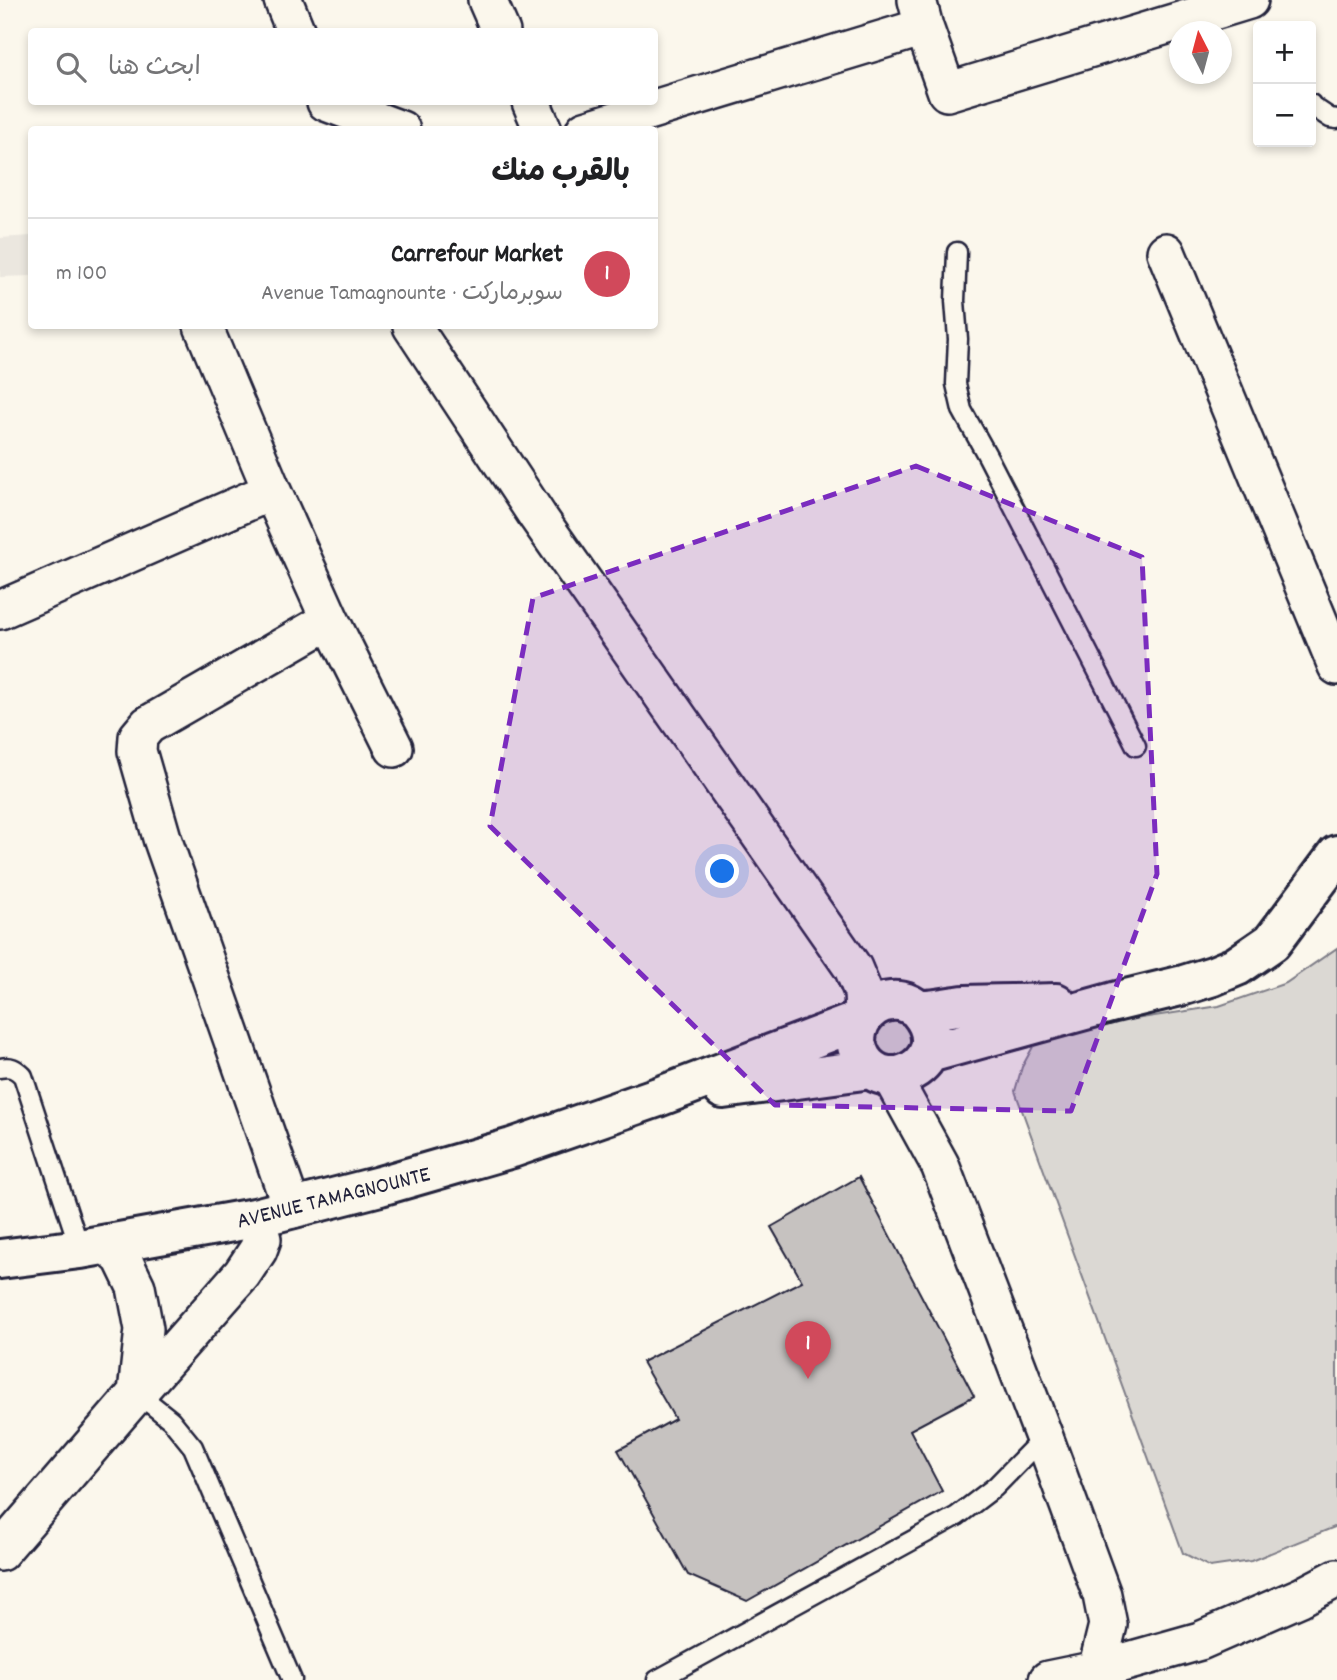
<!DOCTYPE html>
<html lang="ar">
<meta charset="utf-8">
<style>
body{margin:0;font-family:Dekko,"Playpen Sans Arabic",sans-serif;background:#f2f2f2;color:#202124;direction:rtl}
.controls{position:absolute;right:21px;top:21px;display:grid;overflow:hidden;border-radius:7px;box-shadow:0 4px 10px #0003}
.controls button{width:63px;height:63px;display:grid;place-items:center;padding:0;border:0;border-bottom:2px solid #e0e0e0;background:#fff;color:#202124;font:35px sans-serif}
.compass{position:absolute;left:1169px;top:21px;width:63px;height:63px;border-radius:50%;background:#fff;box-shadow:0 4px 10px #0003;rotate:354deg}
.you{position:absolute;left:723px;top:872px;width:24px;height:24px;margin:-18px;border:5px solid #fff;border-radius:50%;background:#1a73e8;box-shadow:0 0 0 10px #1a73e833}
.badge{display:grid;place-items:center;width:46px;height:46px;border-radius:50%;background:#d1495b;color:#fff;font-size:23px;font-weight:700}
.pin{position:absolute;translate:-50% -58px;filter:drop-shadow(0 2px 4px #0008)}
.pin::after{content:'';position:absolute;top:37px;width:24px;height:21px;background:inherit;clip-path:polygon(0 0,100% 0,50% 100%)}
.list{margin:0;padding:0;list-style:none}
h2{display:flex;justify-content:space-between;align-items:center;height:91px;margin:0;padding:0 28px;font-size:30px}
h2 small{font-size:23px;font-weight:400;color:#757577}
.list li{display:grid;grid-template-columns:46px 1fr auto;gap:21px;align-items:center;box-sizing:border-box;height:112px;padding:0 28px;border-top:2px solid #e0e0e0}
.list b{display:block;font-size:26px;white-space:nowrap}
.list p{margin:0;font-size:23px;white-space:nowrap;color:#757577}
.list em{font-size:23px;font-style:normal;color:#757577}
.icon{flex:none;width:38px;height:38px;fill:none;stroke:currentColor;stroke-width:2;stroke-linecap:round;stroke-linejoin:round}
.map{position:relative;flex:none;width:1337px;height:1680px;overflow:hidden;direction:ltr}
.search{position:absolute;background:#fff;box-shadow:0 4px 10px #0003;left:28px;top:28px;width:630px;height:77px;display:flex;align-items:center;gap:18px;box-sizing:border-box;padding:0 24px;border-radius:7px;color:#757577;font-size:26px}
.panel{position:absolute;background:#fff;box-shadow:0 4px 10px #0003;left:28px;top:126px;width:630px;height:203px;border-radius:7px;direction:rtl}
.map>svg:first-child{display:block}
.built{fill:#ebe7df}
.green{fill:#dbd8d3;stroke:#7e7d87;stroke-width:2}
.building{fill:#c6c2c0;stroke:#22223b;stroke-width:2}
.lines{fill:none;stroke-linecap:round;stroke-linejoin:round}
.lane-casing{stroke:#22223b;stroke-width:23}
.street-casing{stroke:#22223b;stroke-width:42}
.secondary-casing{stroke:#22223b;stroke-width:44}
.lane{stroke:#fbf7ec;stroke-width:18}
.street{stroke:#fbf7ec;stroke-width:37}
.secondary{stroke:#fbf7ec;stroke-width:38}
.marked{fill:#7b2cbf;fill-opacity:0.2;stroke:#7b2cbf;stroke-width:5;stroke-dasharray:14 9;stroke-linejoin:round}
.labels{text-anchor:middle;stroke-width:6;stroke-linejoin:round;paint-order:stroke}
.street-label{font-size:23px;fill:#22223b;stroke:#fbf7ec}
</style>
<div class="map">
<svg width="1337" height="1680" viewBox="0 0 1337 1680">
<rect width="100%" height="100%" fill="#fbf7ec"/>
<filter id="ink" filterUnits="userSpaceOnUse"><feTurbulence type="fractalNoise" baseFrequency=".0143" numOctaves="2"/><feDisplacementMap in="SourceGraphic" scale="14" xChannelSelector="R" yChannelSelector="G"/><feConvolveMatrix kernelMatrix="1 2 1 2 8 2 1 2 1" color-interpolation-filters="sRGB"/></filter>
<g filter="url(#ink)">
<path class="built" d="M31 236V276L0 277V238Z"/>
<path class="green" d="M1337 948V1526L1251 1561 1210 1567 1183 1553 1015 1091 1022 1067 1035 1043 1077 1028 1219 1006 1286 983Z
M893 1012 919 1038 893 1063 869 1043 868 1038Z"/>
<path class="building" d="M859 1177 974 1396 910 1430 942 1491 747 1601 688 1575 618 1450 675 1419 642 1362 802 1281 771 1227Z"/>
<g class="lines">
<defs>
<path id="lane" d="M1311 104 1312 106 1330 118 1337 119
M957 252 955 301 958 339 956 384 962 410 988 457 1136 746
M0 1068C11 1066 15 1068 23 1076L80 1249
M137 1393 171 1420 193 1447 292 1680
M657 1680 957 1516 995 1487 1044 1437"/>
<path id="street" d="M283 0 296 32
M487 0 501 32
M917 0 924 27 947 92 1249 0
M326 102 401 130
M531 102 543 130
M585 130 924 27
M1166 252 1337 666
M203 326 272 491 330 620 394 748
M412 326 538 517 853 968 863 992 864 1015
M0 610 272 491
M891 1076 940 1165 1044 1437 1102 1595 1108 1625 1097 1670 1092 1680
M292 1209 162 838 137 751 138 737 148 725 330 620
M106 1244 122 1258 136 1287 144 1329 137 1393
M0 1552 137 1393 242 1274 258 1250 262 1239 255 1218
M1048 1680 1097 1670 1200 1641 1301 1597 1337 1578"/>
<path id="secondary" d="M919 1011C959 1058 889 1101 862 1059 859 1053 856 1046 856 1039 857 1026 863 1014 874 1007 884 1000 898 999 909 1004 915 1007 917 1010 923 1010 937 1010 951 1006 966 1005 996 1004 1026 1004 1056 1003
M929 1053 1114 1002 1184 985 1213 976 1237 966 1272 942 1337 855
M723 1089 871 1069
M0 1259 80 1249 255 1218 380 1186 512 1148 658 1097 861 1020"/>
</defs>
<use href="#lane" class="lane-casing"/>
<use href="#street" class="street-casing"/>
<use href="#secondary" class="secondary-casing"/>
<use href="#lane" class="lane"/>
<use href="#street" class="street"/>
<use href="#secondary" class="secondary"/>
</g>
</g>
<path class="marked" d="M916 466 1142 557 1157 874 1071 1111 775 1105 490 826 533 598Z"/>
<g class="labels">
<g class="street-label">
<text transform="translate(333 1196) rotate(-14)" y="8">AVENUE TAMAGNOUNTE</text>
</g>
</g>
</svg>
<div class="controls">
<button>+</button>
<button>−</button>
</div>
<svg class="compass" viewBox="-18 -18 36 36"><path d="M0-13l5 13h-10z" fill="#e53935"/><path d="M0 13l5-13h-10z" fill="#757577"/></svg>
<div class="you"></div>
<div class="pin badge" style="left:808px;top:1379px">1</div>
<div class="search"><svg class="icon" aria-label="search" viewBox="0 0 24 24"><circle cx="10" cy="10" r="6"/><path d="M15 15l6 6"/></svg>ابحث هنا</div>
<section class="panel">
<h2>بالقرب منك<small></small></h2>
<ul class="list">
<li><span class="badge">1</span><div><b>Carrefour Market</b><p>سوبرماركت · Avenue Tamagnounte</p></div><em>100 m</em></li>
</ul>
</section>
</div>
